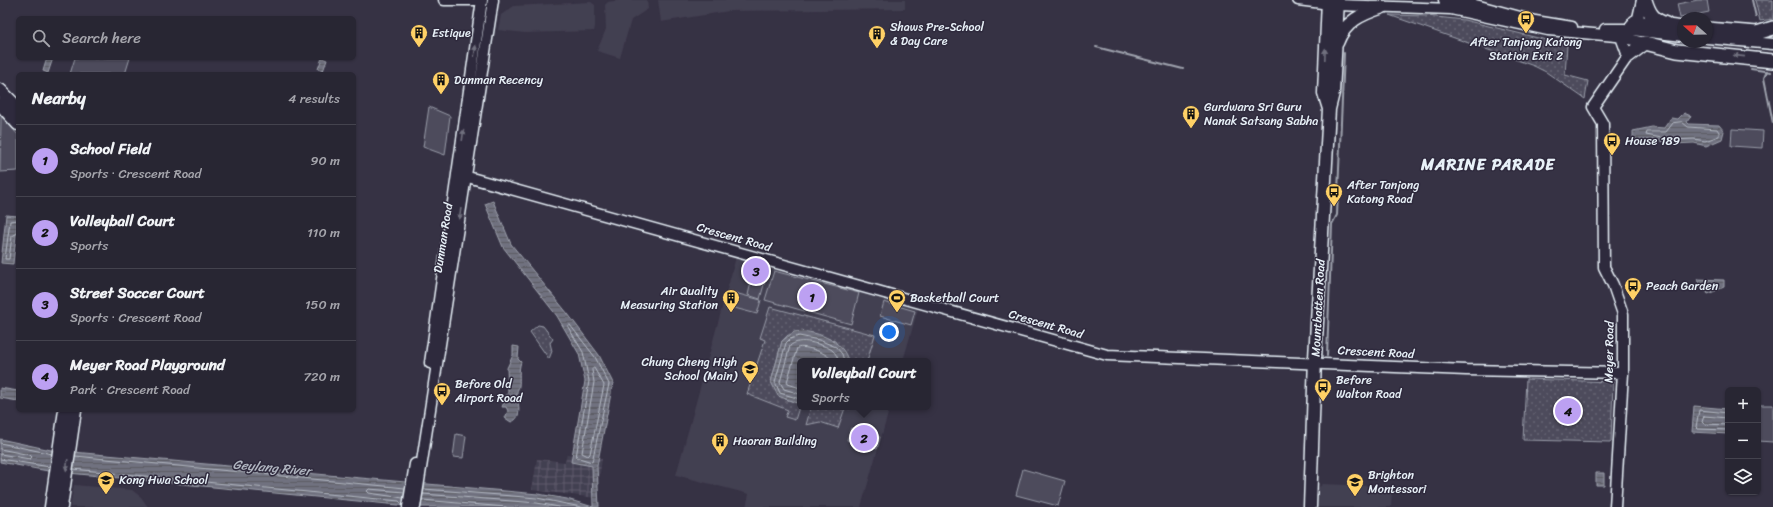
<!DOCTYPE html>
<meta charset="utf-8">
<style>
body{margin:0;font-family:Sriracha,sans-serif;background:#302e3b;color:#f1f3f6}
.controls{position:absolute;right:12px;bottom:12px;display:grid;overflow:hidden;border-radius:6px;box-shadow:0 1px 3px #0004}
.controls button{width:36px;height:36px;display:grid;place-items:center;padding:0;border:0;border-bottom:1px solid #44434e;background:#282633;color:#f1f3f6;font:20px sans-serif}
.compass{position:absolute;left:1677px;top:12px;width:36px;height:36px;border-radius:50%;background:#282633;box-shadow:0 1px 3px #0004;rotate:290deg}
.you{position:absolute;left:889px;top:332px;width:14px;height:14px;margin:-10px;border:3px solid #fff;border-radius:50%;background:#1a73e8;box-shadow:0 0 0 6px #1a73e833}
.badge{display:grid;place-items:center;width:26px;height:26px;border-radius:50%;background:#bca0f2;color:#111;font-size:13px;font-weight:700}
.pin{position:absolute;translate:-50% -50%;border:2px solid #fff;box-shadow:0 1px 4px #0006}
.popup{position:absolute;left:797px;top:358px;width:134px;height:52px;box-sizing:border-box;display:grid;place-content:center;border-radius:6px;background:#282633;filter:drop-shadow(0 1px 3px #0005);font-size:13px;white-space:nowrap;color:#a5a5ac}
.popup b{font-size:15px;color:#f1f3f6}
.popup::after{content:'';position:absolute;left:50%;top:100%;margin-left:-8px;border:8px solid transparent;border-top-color:#282633}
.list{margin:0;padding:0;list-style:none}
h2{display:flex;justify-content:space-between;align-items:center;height:52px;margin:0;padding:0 16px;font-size:17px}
h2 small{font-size:13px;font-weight:400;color:#a5a5ac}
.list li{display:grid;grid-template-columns:26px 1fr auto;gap:12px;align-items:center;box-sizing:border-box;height:72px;padding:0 16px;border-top:1px solid #44434e}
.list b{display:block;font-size:15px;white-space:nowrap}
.list p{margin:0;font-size:13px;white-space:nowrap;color:#a5a5ac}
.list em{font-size:13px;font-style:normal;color:#a5a5ac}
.icon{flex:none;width:22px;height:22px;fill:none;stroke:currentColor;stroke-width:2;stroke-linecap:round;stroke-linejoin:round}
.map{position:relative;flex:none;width:1773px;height:507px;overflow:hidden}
.search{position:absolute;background:#282633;box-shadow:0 1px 3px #0004;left:16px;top:16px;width:340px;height:44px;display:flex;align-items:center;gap:10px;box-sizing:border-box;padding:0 14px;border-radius:6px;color:#a5a5ac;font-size:15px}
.panel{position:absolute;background:#282633;box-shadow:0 1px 3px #0004;left:16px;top:72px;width:340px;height:340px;border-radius:6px}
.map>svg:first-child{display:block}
.built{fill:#433f51}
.industrial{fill:url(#industrial-grid)}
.grass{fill:#4d4b5c;stroke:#9a9eaa}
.park{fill:url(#park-dots);stroke:#9a9eaa}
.water{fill:url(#water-rules);stroke:#a0a4af}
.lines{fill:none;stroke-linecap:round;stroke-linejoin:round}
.shore{stroke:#b8bec8;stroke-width:1}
.stream{stroke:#a0a4af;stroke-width:2}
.secondary-casing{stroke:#e8f1f8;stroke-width:13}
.primary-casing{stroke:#e8f1f8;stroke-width:15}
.highway-casing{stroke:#e8f1f8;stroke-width:16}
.secondary{stroke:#2f2a3d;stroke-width:10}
.primary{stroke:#2f2a3d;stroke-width:12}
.highway{stroke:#2f2a3d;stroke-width:13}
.oneway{fill:#70707e}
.labels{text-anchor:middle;stroke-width:3;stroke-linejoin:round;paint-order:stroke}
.poi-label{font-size:12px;fill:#e8f1f8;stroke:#2f2a3d;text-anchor:start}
.street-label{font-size:12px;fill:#e8f1f8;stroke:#2f2a3d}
.water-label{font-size:13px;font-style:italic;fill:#b2b7c2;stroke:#2f2a3d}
.district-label{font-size:16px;font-weight:bold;letter-spacing:1px;fill:#e8f1f8;stroke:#2f2a3d}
</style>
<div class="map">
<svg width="1773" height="507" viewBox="0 0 1773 507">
<defs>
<pattern id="industrial-grid" width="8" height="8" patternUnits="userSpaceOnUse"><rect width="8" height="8" fill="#433f51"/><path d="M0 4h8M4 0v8" fill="none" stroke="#5e5b6b"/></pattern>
<pattern id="park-dots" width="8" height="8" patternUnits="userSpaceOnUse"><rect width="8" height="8" fill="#4d4b5c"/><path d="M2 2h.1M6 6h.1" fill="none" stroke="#676574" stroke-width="1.8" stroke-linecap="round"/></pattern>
<pattern id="water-rules" width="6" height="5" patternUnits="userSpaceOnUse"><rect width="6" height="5" fill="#70717f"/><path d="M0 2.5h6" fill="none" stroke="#5b5c64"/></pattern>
</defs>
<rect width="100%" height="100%" fill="#363244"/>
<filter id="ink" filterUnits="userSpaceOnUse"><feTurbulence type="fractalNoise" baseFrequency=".025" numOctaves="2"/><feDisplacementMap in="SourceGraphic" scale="8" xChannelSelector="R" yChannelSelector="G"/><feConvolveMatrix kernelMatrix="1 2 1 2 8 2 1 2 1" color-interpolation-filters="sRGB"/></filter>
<g filter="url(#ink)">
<path class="built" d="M619 0H647L648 9 631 20 620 58 597 51 606 29 605 5 608 2Z
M658 0H905V9L729 11 661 22Z
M591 2 595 5V27L594 31 525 33 498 30 501 15 514 6Z
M736 257 918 309 903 361H800V407H890L861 507H746L749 494 676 475Z
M1323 484 1392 487 1391 507H1318V488Z
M74 485 132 490 141 497 148 507H70Z"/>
<path class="industrial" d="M567 454 602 459 596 498 532 490 537 459 565 462Z"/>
<path class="grass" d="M1698 0H1707L1709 12 1680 18 1677 4Z
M75 58H130L125 74H70Z
M429 107 450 116 445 155 423 147Z
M1 115 18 135V171L0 172Z
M1732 129 1763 131 1762 148 1731 146Z
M748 262 768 268 764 280 745 275Z
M774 271 859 293 851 324 765 300Z
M752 278 765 281 760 299 748 295Z
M731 292 761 300 757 314 727 306Z
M884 302 915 311 911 325 880 316Z
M1758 405H1773V442L1758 441Z
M851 428 880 437 877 449 847 440Z
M456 434 466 436 463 458 453 457Z
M1023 469 1065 481 1058 506 1016 495Z"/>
<path class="park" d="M1755 0H1773V19L1760 21Z
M1389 15 1427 16 1464 20 1567 45 1565 75 1588 81 1585 99 1546 72 1534 66Z
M770 307 875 335 867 361H848L835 341 820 336 788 335 782 341 771 382 785 399 800 404 795 420 785 417 788 410 747 394 765 340 760 338Z
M538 325 543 326 553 339 550 343 552 351 549 359 530 332Z
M1526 379 1613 382 1611 442 1523 440Z
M811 407 824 409 830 407H850V409L845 408 838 428 820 422 806 425Z"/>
<path class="water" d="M47 58H53L48 73 43 71Z
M322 58 327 60 323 71 318 69Z
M1684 113 1691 116 1687 122 1689 124 1719 125 1724 131 1722 139 1706 146 1694 143 1672 144 1656 140 1633 141V131L1652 127 1664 128 1671 118 1678 119Z
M493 201 511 244 568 314 599 355 613 383 597 466 599 507H419L48 471 0 462V439L51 450 538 494 567 499 593 507 592 466 571 462 585 381 579 354 557 316 503 247 485 204Z
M6 215 18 216 13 264 1 263Z
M1697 279 1724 280V287L1708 294Z
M794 332C813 329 844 340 848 361H800V404L778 396 771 382 782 341Z
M513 346 519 347 518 359 521 362C518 370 520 379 519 386 519 388 517 390 517 392 517 401 524 418 511 422L505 418 508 411 506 407H502L508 392 507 368 513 355Z
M0 388 18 391V401L0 398Z
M1694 406 1728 409V434L1692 432Z
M1596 473H1604V485H1596Z"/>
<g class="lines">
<path class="shore" d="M1682 122 1688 127 1717 129 1719 132V136L1705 141 1694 139 1672 140 1646 135 1647 132H1666L1673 123Z
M18 220 10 221 5 259H9L12 236 18 233
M570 325 595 357 609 384 592 462 576 457 589 381 583 352 568 327Z
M594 368 604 385 590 454 588 456 582 453 594 382 592 370Z
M800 388 788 384 787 382 797 348C805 345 829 353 832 361
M800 394 784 389 780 382 790 346C798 337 823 344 832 350 836 353 837 357 839 361
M800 399 780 393 775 382 786 343 790 339 799 336 819 340 836 347 842 354 844 361
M1728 413 1699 410 1696 427 1698 429 1728 430
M1728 418 1704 416 1702 422 1704 424 1728 425
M0 443 52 454
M0 449 30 455 32 457 30 459 0 454
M75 456 405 488
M0 459 50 467
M73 469 399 501 402 504
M424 489 537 498 581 507
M423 494 537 503 559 507
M403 498 369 493 367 491 369 489 404 492
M422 500 506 507"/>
<path class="stream" d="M1752 0 1756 17
M1096 47 1183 69
M1751 69 1771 72
M1767 71 1764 78 1773 123
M1327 356 1332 224 1337 215 1344 53"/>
<defs>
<path id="secondary" d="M444 0H477
M1298 0 1338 5 1451 9 1548 30 1616 36 1645 43
M1444 0 1468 3 1535 21 1572 27
M1631 25 1638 18 1642 0
M1605 29H1624L1683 36
M1707 38 1773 44
M457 174 1107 355 1466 370 1623 373
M430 363 482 0
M408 507 415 464
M415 507 493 0
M1615 507 1623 373V314L1613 285 1604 267 1603 124 1593 107 1628 56 1621 37"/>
<path id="primary" d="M1328 0 1324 93 1329 109
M1337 43C1345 21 1362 14 1383 7
M0 90 18 108
M0 104 18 124
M51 507 65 410
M61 507 75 410
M1310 507 1315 358 1329 109 1333 93 1338 0"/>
<path id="highway" d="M1645 0C1649 13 1653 20 1666 24
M1635 22 1683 28
M1707 29 1757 33 1773 28
M1628 56 1645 43 1677 51 1773 61"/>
</defs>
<use href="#secondary" class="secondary-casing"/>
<use href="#primary" class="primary-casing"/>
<use href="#highway" class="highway-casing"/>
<use href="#secondary" class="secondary"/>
<use href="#primary" class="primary"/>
<use href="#highway" class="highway"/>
</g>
<defs><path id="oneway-solid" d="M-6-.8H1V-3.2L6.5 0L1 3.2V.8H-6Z"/></defs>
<g class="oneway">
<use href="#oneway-solid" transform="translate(475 51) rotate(-82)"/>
<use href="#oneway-solid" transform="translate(1325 54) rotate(-88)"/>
<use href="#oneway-solid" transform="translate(1739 56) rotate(-174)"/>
<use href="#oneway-solid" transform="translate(463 135) rotate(-82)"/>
<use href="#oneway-solid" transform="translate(460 214) rotate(99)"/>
<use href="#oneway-solid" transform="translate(67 465) rotate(98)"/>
</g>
</g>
<defs>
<symbol id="bus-pin" viewBox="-11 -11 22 30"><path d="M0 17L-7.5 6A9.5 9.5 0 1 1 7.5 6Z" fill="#ffd166" stroke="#2f2a3d"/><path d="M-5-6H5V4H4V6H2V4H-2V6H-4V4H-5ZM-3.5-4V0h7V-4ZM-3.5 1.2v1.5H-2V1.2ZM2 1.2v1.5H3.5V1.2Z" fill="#111"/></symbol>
<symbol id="building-pin" viewBox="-11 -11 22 30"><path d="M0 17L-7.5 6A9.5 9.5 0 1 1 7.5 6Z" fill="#ffd166" stroke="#2f2a3d"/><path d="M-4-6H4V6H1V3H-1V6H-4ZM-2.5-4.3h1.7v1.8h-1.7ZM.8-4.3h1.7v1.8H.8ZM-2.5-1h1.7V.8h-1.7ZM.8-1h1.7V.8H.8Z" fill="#111"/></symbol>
<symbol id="stadium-pin" viewBox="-11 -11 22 30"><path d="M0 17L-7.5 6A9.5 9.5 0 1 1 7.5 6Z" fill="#ffd166" stroke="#2f2a3d"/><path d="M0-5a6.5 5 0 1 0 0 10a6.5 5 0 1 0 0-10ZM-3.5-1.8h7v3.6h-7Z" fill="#111"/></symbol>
<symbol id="school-pin" viewBox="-11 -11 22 30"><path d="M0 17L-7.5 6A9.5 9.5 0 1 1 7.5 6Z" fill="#ffd166" stroke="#2f2a3d"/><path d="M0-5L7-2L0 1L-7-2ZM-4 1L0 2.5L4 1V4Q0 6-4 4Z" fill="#111"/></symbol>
</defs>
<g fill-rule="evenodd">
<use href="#bus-pin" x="1516" y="9" width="20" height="27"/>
<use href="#building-pin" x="409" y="23" width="20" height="27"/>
<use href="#building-pin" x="867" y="24" width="20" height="27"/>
<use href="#building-pin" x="431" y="70" width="20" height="27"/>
<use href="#building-pin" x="1181" y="104" width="20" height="27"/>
<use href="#bus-pin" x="1602" y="131" width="20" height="27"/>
<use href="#bus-pin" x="1324" y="182" width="20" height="27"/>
<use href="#bus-pin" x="1623" y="276" width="20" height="27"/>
<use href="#building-pin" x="721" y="288" width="20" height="27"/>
<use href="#stadium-pin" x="887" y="288" width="20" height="27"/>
<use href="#school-pin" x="740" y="359" width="20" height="27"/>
<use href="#bus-pin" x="1313" y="377" width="20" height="27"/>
<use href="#bus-pin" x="432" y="381" width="20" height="27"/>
<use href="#building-pin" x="710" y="431" width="20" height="27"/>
<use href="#school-pin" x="96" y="470" width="20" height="27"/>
<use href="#school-pin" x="1345" y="472" width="20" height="27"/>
</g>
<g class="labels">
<g class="poi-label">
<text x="890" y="31">Shaws Pre-School<tspan x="890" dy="14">&amp; Day Care</tspan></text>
<text x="432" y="37">Estique</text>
<text x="1526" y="46" text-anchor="middle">After Tanjong Katong<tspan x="1526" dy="14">Station Exit 2</tspan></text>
<text x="454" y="84">Dunman Recency</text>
<text x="1204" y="111">Gurdwara Sri Guru<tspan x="1204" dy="14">Nanak Satsang Sabha</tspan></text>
<text x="1625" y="145">House 189</text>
<text x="1347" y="189">After Tanjong<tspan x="1347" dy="14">Katong Road</tspan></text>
<text x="1646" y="290">Peach Garden</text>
<text x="718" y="295" text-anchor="end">Air Quality<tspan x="718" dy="14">Measuring Station</tspan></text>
<text x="910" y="302">Basketball Court</text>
<text x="737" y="366" text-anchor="end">Chung Cheng High<tspan x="737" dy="14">School (Main)</tspan></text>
<text x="1336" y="384">Before<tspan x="1336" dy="14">Walton Road</tspan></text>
<text x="455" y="388">Before Old<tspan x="455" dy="14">Airport Road</tspan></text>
<text x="733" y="445">Haoran Building</text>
<text x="1368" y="479">Brighton<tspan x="1368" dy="14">Montessori</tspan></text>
<text x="119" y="484">Kong Hwa School</text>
</g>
<g class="street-label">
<text transform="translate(734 237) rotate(16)" y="4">Crescent Road</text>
<text transform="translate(443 238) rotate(-81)" y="4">Dunman Road</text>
<text transform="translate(1318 308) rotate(-87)" y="4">Mountbatten Road</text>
<text transform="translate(1046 324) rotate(16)" y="4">Crescent Road</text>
<text transform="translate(1376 352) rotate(3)" y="4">Crescent Road</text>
<text transform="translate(1609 352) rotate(-89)" y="4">Meyer Road</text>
</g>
<g class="water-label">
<text transform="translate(272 467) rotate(5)" y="5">Geylang River</text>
</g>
<g class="district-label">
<text x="1488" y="170">MARINE PARADE</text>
</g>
</g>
</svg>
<div class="controls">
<button>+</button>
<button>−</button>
<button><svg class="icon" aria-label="layers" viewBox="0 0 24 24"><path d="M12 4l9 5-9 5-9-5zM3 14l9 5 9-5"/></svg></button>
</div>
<svg class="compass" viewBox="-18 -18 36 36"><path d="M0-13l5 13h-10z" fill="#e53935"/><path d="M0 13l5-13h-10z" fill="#a5a5ac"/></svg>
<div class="you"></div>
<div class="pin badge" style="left:812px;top:297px">1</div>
<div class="pin badge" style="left:864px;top:438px">2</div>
<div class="popup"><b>Volleyball Court</b>Sports</div>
<div class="pin badge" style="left:756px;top:271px">3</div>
<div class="pin badge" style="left:1568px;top:411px">4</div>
<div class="search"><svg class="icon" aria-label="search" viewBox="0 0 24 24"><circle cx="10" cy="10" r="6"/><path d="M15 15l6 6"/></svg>Search here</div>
<section class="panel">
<h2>Nearby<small>4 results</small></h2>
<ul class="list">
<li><span class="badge">1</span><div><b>School Field</b><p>Sports · Crescent Road</p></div><em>90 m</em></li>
<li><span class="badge">2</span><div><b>Volleyball Court</b><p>Sports</p></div><em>110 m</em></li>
<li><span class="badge">3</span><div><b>Street Soccer Court</b><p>Sports · Crescent Road</p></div><em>150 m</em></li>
<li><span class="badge">4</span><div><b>Meyer Road Playground</b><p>Park · Crescent Road</p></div><em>720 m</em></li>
</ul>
</section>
</div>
